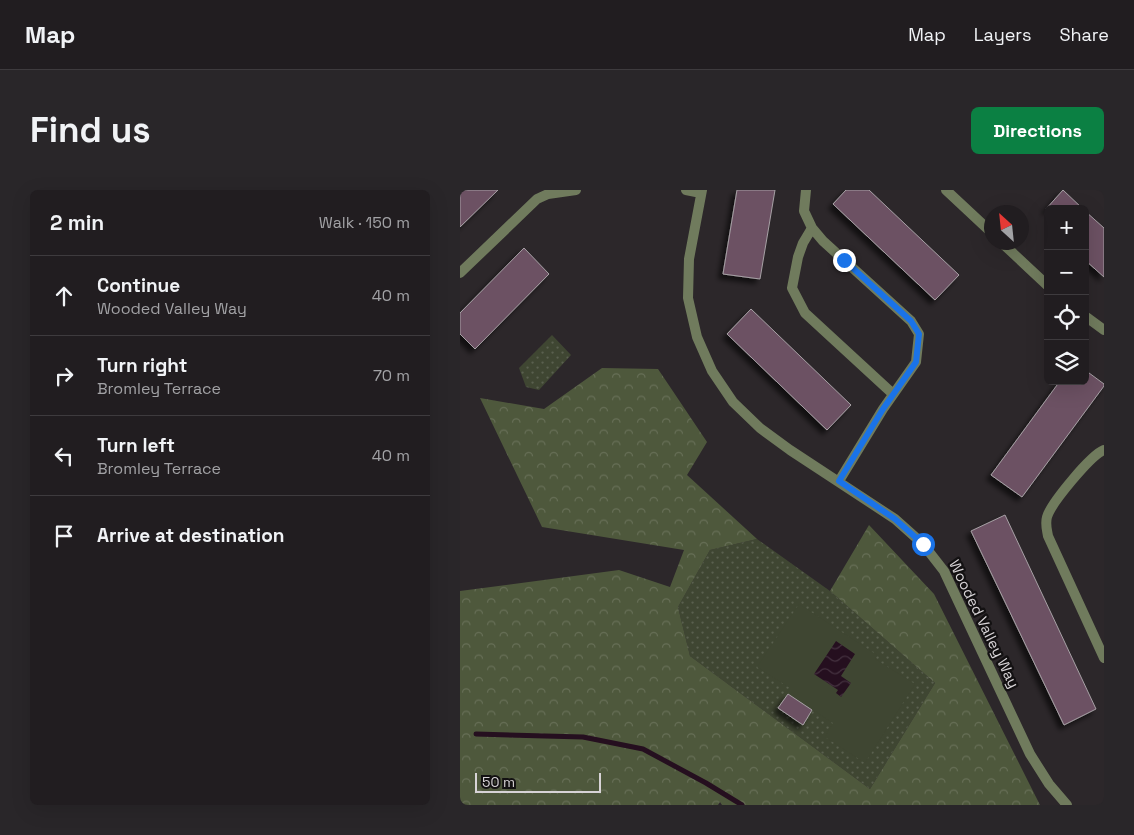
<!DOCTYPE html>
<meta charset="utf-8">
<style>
body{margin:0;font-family:"Space Grotesk",sans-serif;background:#292629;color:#f1f3f6}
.controls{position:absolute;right:15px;top:15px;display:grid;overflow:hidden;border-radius:8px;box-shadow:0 5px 20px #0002}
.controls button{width:45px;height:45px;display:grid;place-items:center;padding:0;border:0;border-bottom:1px solid #3e3b3e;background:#211d20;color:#f1f3f6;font:25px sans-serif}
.compass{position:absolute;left:524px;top:15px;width:45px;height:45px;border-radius:50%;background:#211d20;box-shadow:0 5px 20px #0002;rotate:333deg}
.scale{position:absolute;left:15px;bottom:12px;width:126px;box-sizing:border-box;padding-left:5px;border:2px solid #d7d3d6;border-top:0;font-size:14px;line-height:18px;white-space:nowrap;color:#d7d3d6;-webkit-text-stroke:4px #131112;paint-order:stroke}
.stop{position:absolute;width:15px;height:15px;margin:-11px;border:4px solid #1a73e8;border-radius:50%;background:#fff}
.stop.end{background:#1a73e8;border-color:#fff;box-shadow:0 1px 5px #0008}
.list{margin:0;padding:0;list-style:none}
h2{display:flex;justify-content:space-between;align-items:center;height:65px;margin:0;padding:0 20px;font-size:21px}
h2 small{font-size:16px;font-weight:400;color:#a2a2a5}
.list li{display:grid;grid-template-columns:32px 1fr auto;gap:15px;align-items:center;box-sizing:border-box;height:80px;padding:0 20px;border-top:1px solid #3e3b3e}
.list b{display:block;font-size:19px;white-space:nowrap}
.list p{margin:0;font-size:16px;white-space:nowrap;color:#a2a2a5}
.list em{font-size:16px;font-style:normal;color:#a2a2a5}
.icon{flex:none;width:28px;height:28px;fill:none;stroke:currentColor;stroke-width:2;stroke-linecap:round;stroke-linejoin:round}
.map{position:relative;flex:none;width:644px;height:615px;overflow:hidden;border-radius:8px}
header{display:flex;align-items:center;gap:30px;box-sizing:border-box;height:70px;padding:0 25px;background:#211d20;border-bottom:1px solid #3e3b3e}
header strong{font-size:24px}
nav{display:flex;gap:28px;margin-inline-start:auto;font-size:18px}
.intro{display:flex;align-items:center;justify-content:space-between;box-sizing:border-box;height:120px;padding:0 30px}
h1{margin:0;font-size:35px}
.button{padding:12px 22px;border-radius:8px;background:#0b8043;color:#fff;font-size:18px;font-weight:700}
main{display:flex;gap:30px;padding:0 30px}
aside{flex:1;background:#211d20;border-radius:8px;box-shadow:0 5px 20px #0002}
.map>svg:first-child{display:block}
.grass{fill:url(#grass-dots)}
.forest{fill:url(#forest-crowns)}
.pitch{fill:#3f4632}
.water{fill:url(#water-waves)}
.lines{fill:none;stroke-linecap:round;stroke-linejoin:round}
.stream{stroke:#250f1f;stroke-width:5}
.building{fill:#6c5164;stroke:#a7a1a5;filter:url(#shadow)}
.minor{stroke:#707b5d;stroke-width:10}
.route{stroke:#1a73e8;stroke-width:6}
.labels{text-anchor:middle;stroke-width:4.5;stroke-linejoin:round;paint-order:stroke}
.street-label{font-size:15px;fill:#d7d3d6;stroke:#131112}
</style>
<header>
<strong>Map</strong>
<nav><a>Map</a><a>Layers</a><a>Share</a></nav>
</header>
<div class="intro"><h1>Find us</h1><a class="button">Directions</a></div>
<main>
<aside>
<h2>2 min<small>Walk · 150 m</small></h2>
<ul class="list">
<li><svg class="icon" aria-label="ahead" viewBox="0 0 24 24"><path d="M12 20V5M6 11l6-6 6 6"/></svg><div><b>Continue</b><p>Wooded Valley Way</p></div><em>40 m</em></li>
<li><svg class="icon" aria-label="right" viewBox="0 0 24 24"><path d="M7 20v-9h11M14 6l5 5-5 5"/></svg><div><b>Turn right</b><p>Bromley Terrace</p></div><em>70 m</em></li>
<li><svg class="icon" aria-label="left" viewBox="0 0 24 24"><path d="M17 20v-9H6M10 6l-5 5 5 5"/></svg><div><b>Turn left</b><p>Bromley Terrace</p></div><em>40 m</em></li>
<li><svg class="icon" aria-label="arrive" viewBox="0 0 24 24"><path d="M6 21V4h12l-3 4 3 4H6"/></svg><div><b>Arrive at destination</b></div></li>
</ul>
</aside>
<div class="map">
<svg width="644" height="615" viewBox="0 0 644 615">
<defs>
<pattern id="grass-dots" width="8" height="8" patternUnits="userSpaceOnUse" patternTransform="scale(1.25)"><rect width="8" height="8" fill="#3f4632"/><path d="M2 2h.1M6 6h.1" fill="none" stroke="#5a604f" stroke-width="1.8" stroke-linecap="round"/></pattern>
<pattern id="forest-crowns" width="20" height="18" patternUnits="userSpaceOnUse" patternTransform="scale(1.25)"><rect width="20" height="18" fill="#4e583c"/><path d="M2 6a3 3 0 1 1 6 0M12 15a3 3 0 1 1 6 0" fill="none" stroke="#676f57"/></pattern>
<pattern id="water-waves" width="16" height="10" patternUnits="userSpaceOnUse" patternTransform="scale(1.25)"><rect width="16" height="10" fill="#250f1f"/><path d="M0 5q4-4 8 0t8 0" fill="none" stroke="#44313f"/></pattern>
<filter id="shadow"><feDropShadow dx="-4.5" dy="4.5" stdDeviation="2.5" flood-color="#0009"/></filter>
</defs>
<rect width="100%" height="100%" fill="#2c272a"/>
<path class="grass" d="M92 145 111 165 79 200 66 197 59 178Z
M297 349 370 401 475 493 410 599 230 466 218 417 250 360Z"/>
<path class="forest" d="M142 178 198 179 247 252 227 285 297 349 250 360 218 417 230 466 410 599 475 493 370 401 409 335 474 404 580 615H262L260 612 258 615H0V401L159 380 210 397 224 360 82 337 20 208 84 219Z"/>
<path class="pitch" d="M339 414 417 465 415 469 455 494 405 573 365 547 373 533 327 503 330 498 297 477Z"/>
<path class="water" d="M376 451 395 464 381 486 391 493 381 507 376 503 378 500 354 484Z"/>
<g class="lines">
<path class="stream" d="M16 544 123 547 183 559 246 593 282 615"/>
</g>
<path class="building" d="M0 0H38L0 37Z
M277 0H315L300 89 263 84Z
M386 0H409L499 85 475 110 373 14Z
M603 0 623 19H586Z
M625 21 644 38V87L625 70Z
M64 58 89 84 15 159 0 144V123Z
M291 119 391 215 367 240 267 144Z
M625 180 644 194V196L562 307 531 285 600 191H625Z
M545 325 636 519 604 535 511 341Z
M328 504 352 520 343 535 318 518Z"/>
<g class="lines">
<path class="minor" d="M226 0 241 3
M242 0 229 69 228 108 237 147 252 181 273 212 300 238 330 260 435 329 463 354 484 381 570 564 589 594 607 615
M346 0 344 21 352 38 363 51 451 131 459 144 456 172 423 219 379 291
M486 0 532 43
M352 38 343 53 338 67 332 98 345 123 433 204
M541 52 588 96
M0 83 77 9 88 4 116 0
M625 126 644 140
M644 260C631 265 591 313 587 327 585 334 587 340 588 346L644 468"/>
</g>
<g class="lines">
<path class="route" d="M384 70 451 131 459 144 456 172 423 219 379 291 435 329 463 354"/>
</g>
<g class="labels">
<g class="street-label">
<text transform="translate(524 434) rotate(64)" y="5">Wooded Valley Way</text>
</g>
</g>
</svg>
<div class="controls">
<button>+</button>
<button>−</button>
<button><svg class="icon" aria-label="locate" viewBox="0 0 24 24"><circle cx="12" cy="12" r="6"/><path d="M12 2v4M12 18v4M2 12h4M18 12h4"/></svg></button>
<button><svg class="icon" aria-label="layers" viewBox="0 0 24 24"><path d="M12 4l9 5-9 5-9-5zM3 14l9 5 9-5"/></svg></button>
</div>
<svg class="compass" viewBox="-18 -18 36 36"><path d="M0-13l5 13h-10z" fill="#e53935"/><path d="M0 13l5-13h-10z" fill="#a2a2a5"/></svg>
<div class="scale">50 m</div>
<div class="stop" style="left:463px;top:354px"></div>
<div class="stop end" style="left:384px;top:70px"></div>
</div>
</main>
